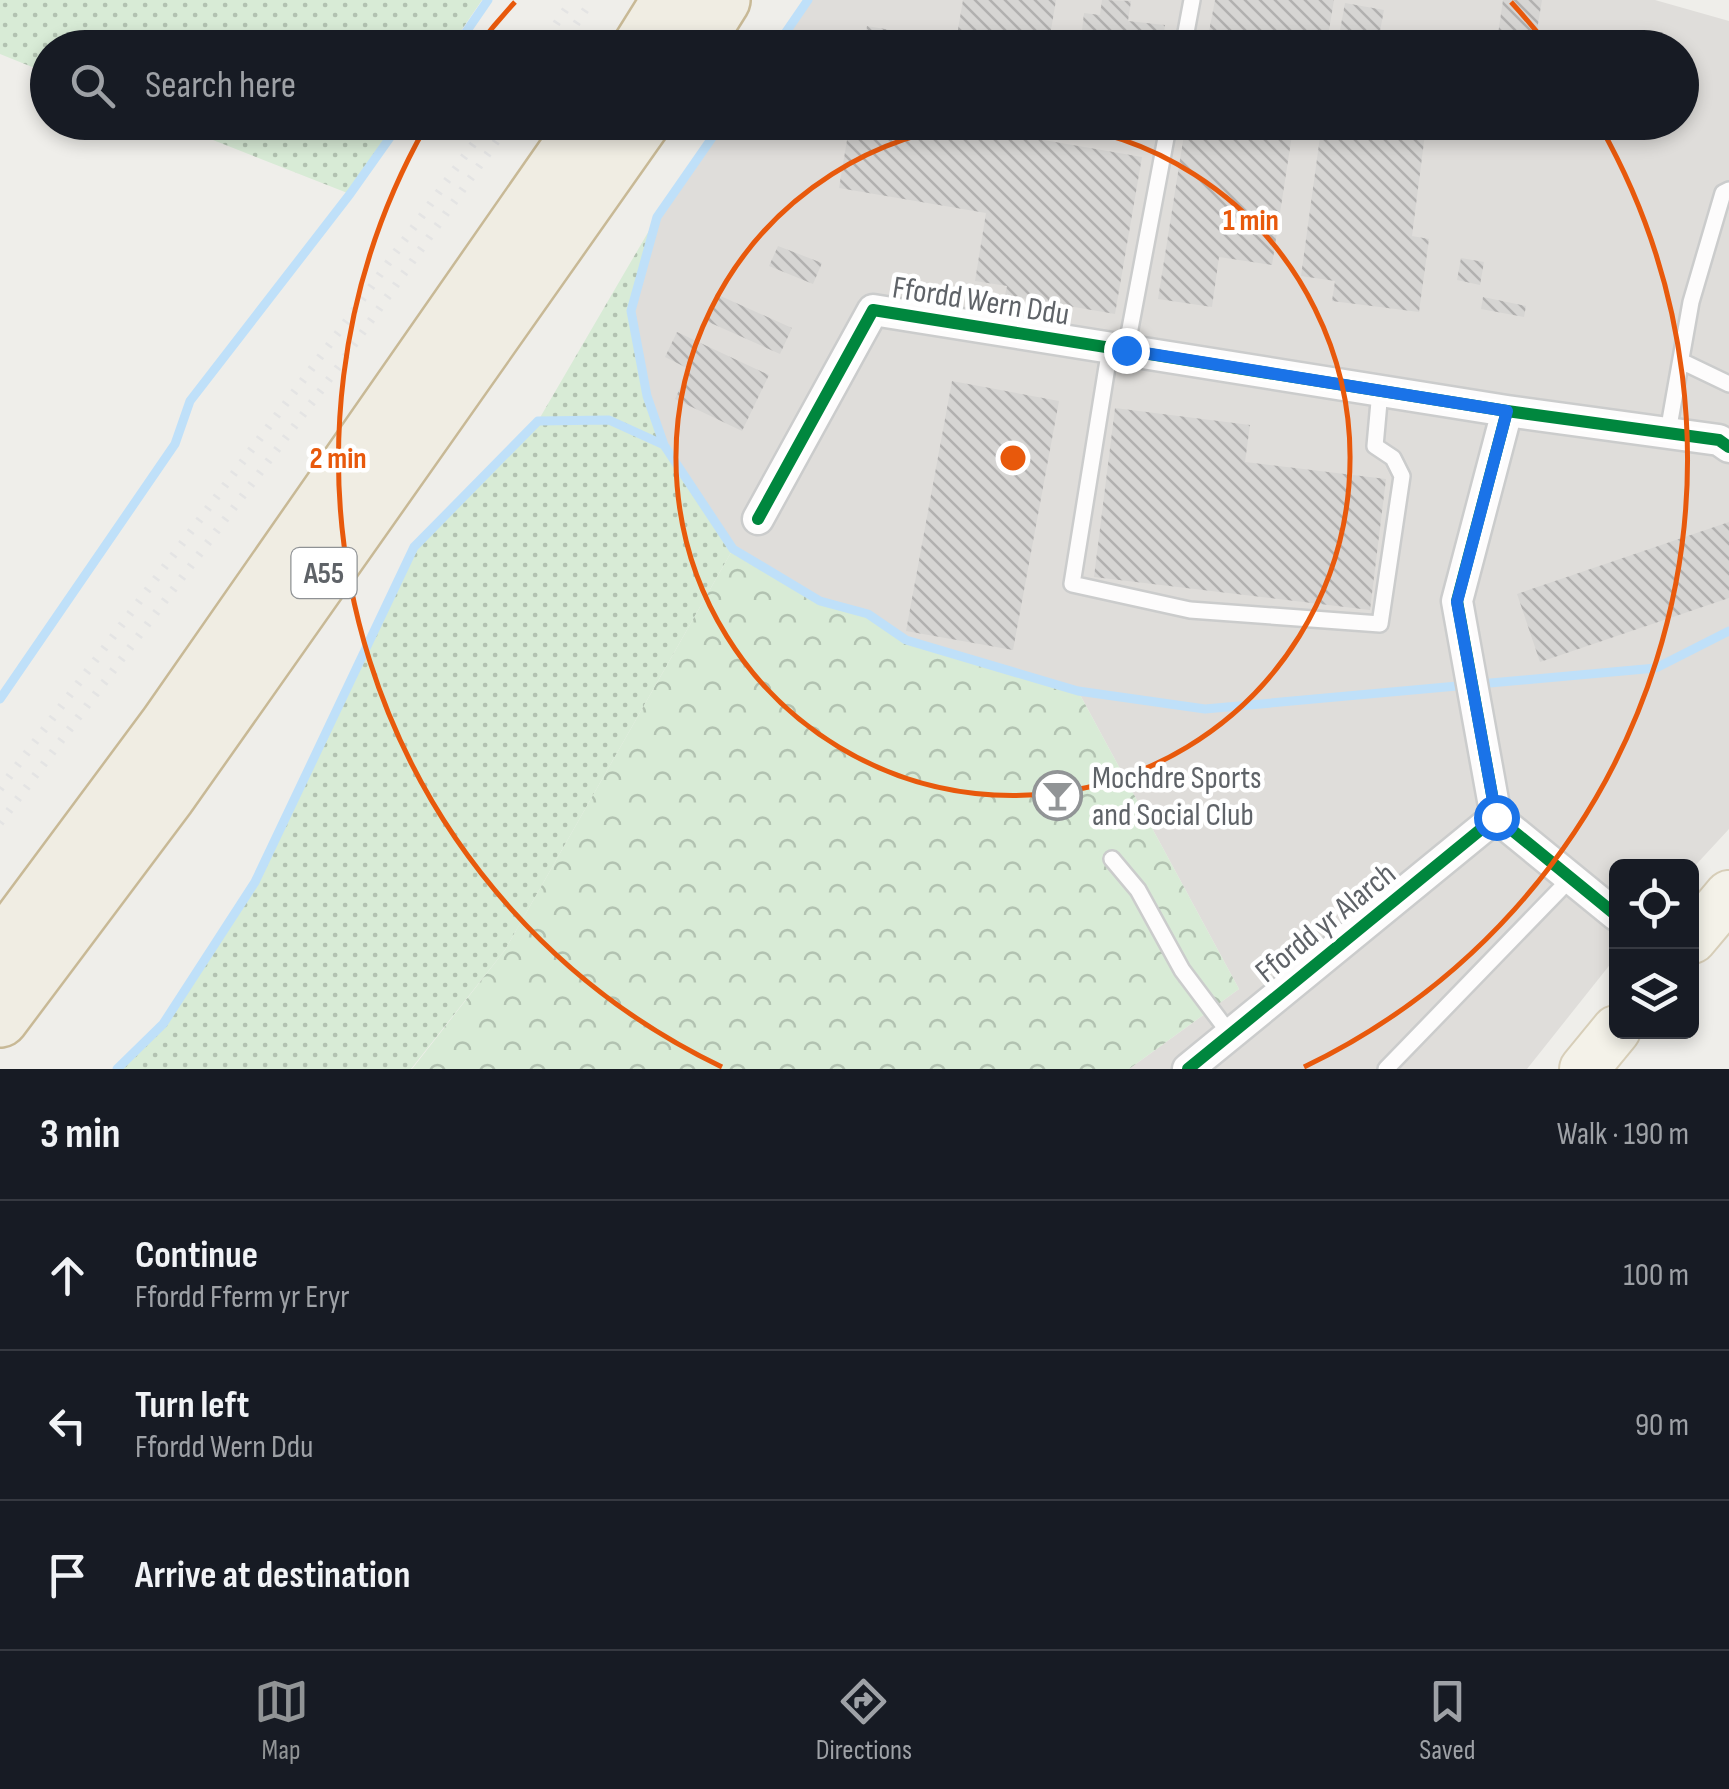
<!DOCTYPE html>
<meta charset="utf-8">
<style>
body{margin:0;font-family:"Sofia Sans Condensed",sans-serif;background:#20242c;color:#f1f3f6}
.controls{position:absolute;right:30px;bottom:30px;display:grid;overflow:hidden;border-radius:15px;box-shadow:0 5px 15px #0003}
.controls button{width:90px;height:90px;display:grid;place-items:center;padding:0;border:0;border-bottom:2px solid #363941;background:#171b24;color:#f1f3f6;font:50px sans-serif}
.stop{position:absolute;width:30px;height:30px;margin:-22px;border:8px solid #1a73e8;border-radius:50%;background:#fff}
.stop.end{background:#1a73e8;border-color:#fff;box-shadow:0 2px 10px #0008}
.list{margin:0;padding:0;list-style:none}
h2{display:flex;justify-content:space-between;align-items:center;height:130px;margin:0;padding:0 40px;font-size:42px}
h2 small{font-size:32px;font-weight:400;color:#9ea1a6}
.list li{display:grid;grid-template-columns:65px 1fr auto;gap:30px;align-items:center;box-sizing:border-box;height:150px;padding:0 40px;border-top:2px solid #363941}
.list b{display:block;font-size:38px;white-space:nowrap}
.list p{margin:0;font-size:32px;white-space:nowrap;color:#9ea1a6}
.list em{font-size:32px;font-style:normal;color:#9ea1a6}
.icon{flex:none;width:55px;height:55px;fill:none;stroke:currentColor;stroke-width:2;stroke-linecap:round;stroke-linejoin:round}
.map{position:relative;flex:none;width:1729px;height:1069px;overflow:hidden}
.search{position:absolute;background:#171b24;box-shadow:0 5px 15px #0003;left:30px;right:30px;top:30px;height:110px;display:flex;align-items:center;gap:25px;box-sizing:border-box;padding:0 35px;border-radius:55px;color:#9ea1a6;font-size:38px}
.sheet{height:580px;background:#171b24}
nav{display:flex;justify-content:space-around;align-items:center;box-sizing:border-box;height:140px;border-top:2px solid #363941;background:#171b24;font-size:28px;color:#9ea1a6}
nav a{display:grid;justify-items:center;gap:5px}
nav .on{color:#919496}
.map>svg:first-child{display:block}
.industrial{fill:#dfddda}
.grass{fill:url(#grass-dots)}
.forest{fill:url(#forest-crowns)}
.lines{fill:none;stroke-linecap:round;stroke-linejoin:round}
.stream{stroke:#bfe0f9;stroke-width:9}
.building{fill:url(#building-back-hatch)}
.lane-casing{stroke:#cbcccc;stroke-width:20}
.street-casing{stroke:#cbcccc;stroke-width:35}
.primary-casing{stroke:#d7ceb8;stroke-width:52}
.highway-casing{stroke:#c8b996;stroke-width:60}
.lane{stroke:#fdfcfc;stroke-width:15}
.street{stroke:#fdfcfc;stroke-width:30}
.primary{stroke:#f4f2e9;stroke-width:48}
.highway{stroke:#f0ede3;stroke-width:55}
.rail{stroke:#e4e4e4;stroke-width:8;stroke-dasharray:2.5 12;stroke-linecap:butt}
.cycleway-casing{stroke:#fff;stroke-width:19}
.cycleway{stroke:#00873e;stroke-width:12}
.route{stroke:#1a73e8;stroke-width:12}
.ring{fill:none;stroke:#e8590c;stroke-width:5}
.labels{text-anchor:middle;stroke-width:9;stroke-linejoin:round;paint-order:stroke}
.shield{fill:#fff;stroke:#8f9295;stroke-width:2.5}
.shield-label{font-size:30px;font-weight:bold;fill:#5f6368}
.street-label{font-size:32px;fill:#5f6368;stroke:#fff}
.poi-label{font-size:32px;fill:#5f6368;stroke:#fff;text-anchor:start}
.centre{fill:#e8590c;stroke:#fff;stroke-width:5}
.ring-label{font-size:30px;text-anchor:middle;font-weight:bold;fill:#e8590c;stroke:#fff;stroke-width:9;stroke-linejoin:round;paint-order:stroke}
</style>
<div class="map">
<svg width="1729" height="1069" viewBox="0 0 1729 1069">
<defs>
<pattern id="grass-dots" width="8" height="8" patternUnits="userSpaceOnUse" patternTransform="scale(2.5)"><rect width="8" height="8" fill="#d8ebd6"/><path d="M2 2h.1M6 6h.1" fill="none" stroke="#b2c2b1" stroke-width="1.8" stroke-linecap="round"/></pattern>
<pattern id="forest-crowns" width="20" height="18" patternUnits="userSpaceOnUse" patternTransform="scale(2.5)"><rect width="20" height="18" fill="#d8ebd6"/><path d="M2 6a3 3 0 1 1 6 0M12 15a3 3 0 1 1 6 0" fill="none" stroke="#b2c2b1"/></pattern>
<pattern id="building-back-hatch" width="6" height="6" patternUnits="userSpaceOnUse" patternTransform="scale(2.5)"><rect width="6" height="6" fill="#d6d5d3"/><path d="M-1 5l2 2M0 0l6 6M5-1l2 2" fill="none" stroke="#b1b0af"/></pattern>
</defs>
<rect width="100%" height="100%" fill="#efeeea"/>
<path class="industrial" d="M808 0H1655L1729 21V829L1692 869V866H1616V957L1527 1069H1129L1239 989 1078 691 906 640 868 614 820 601 733 549 664 445 647 396 631 311 657 217 723 123 1682 122V48L775 47Z"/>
<path class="grass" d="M0 0H482L450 47 48 48 47 73 0 54Z
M170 123H399L350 194Z
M657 217 631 311 647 396 664 445 733 549 505 950 411 1069H117L168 1017 255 882 414 547 538 421Z"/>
<path class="forest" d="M733 549 820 601 868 614 906 640 1078 691 1239 989 1129 1069H412L505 950Z"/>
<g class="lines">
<path class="stream" d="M455 48 488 0
M775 48 808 0
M723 122 657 217 631 311 647 396 664 445 733 549 820 601 868 614 906 640 1078 691 1205 709 1656 668 1729 631
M0 699 175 444 190 401 350 194 401 122
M117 1069 163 1024 255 882 414 547 538 421 609 420 664 445"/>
</g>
<path class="building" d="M963 0H1056L1048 48H863L867 26 956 41Z
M1102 0 1131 1 1128 21 1165 25 1162 48H1080L1084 13 1100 15Z
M1215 0H1334L1326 48H1269L1208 37Z
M1503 0H1542L1535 42 1522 40 1521 48H1496Z
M1345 3 1384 10 1377 47 1338 41Z
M850 122H1035L1032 138 1142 157 1115 314 1005 295 1007 286 975 281 986 213 839 188Z
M1186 122H1294L1272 265 1219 257 1212 307 1158 299Z
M1322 122H1379L1378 128 1425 134 1412 236 1429 239 1419 312 1332 301 1335 281 1301 276Z
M778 246 822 263 813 284 769 266Z
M1461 258 1484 262 1480 285 1457 280Z
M716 294 792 328 780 354 704 320Z
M1483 297 1526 306 1524 317 1481 309Z
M677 332 769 375 742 431 675 399 689 369 665 357Z
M952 381 1059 401 1013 650 906 631Z
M1115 408 1250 425 1245 462 1386 479 1370 610 1094 577Z
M1729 522V598L1540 662 1517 594Z"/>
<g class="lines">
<defs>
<path id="lane" d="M1183 48 1192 0
M1110 348 1072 584 1190 610 1380 624 1402 476 1393 458 1375 446 1380 391
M1126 350 1169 122
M1681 361 1729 384
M1668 432 1691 302 1723 193 1729 190
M1112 859 1138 890 1182 970 1230 1034
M1386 1069 1571 878"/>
<path id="street" d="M1507 411 1457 601 1496 817 1616 915
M758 519 873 310 1507 411 1719 440 1729 447
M1188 1069 1496 817"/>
<path id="primary" d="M1692 939 1729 895
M1584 1069 1616 1030"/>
<path id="highway" d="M640 48 670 0
M692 48 722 0
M0 951 168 725 588 122
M0 1019 168 795 642 122"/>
</defs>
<use href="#lane" class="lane-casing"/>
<use href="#street" class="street-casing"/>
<use href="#primary" class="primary-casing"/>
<use href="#highway" class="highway-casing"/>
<use href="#lane" class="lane"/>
<use href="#street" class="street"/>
<use href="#primary" class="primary"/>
<use href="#highway" class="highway"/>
<path class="rail" d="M540 48 572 0
M560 48 592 0
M0 789 338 333 489 122
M0 823 339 366 510 122"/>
<defs>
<path id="cycleway" d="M1507 411 1457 601 1496 817 1616 915
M758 519 873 310 1507 411 1719 440 1729 447
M1188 1069 1496 817"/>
</defs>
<use href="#cycleway" class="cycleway-casing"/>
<use href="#cycleway" class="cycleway"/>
</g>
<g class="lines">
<path class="route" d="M1126 350 1507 411 1457 602 1496 817"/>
</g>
<g class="ring">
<path d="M1045 123A337 337 0 1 1 981 123"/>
<path d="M722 1067A675 675 0 0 1 426 126M477 47A675 675 0 0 1 515 2M1511 2A675 675 0 0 1 1549 47M1600 126A675 675 0 0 1 1304 1067"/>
</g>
<defs>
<symbol id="bar-ring" viewBox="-11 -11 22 22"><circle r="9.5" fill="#fff" stroke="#919496" stroke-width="1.5"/><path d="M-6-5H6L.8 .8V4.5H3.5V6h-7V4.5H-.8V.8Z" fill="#919496"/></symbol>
</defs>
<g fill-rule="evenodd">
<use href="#bar-ring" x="1030" y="768" width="55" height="55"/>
</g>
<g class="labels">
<rect class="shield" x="291.5" y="548" width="65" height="50" rx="8"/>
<g class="shield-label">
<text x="324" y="583">A55</text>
</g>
<g class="street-label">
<text transform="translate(981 300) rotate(9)" y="11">Ffordd Wern Ddu</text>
<text transform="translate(1325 922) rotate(-39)" y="11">Ffordd yr Alarch</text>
</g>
<g class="poi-label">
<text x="1092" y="788">Mochdre Sports<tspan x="1092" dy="37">and Social Club</tspan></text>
</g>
</g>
<circle cx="1013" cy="458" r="15" class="centre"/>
<g class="ring-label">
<text x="1251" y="230">1 min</text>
<text x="338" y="468">2 min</text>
</g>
</svg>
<div class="controls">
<button><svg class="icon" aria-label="locate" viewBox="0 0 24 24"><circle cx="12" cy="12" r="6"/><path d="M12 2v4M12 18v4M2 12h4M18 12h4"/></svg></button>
<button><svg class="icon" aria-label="layers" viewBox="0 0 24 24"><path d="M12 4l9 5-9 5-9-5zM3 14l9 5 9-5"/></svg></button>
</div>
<div class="stop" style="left:1496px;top:817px"></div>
<div class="stop end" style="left:1126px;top:350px"></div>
<div class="search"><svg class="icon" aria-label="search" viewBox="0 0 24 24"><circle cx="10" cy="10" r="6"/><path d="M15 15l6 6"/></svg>Search here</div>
</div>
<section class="sheet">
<h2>3 min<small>Walk · 190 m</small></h2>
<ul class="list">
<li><svg class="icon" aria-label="ahead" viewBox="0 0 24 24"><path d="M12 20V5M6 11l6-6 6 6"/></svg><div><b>Continue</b><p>Ffordd Fferm yr Eryr</p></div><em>100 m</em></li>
<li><svg class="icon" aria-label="left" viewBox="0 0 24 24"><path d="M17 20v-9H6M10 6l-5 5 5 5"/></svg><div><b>Turn left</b><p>Ffordd Wern Ddu</p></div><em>90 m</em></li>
<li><svg class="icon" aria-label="arrive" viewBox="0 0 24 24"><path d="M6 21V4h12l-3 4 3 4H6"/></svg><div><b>Arrive at destination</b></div></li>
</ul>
</section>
<nav>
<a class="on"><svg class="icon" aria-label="map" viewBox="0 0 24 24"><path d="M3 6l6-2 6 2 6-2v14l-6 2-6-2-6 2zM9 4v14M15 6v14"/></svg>Map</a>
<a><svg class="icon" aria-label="directions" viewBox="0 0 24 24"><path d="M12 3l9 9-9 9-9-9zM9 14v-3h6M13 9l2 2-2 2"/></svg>Directions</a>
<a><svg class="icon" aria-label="saved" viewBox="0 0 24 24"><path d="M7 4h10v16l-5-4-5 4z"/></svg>Saved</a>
</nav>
